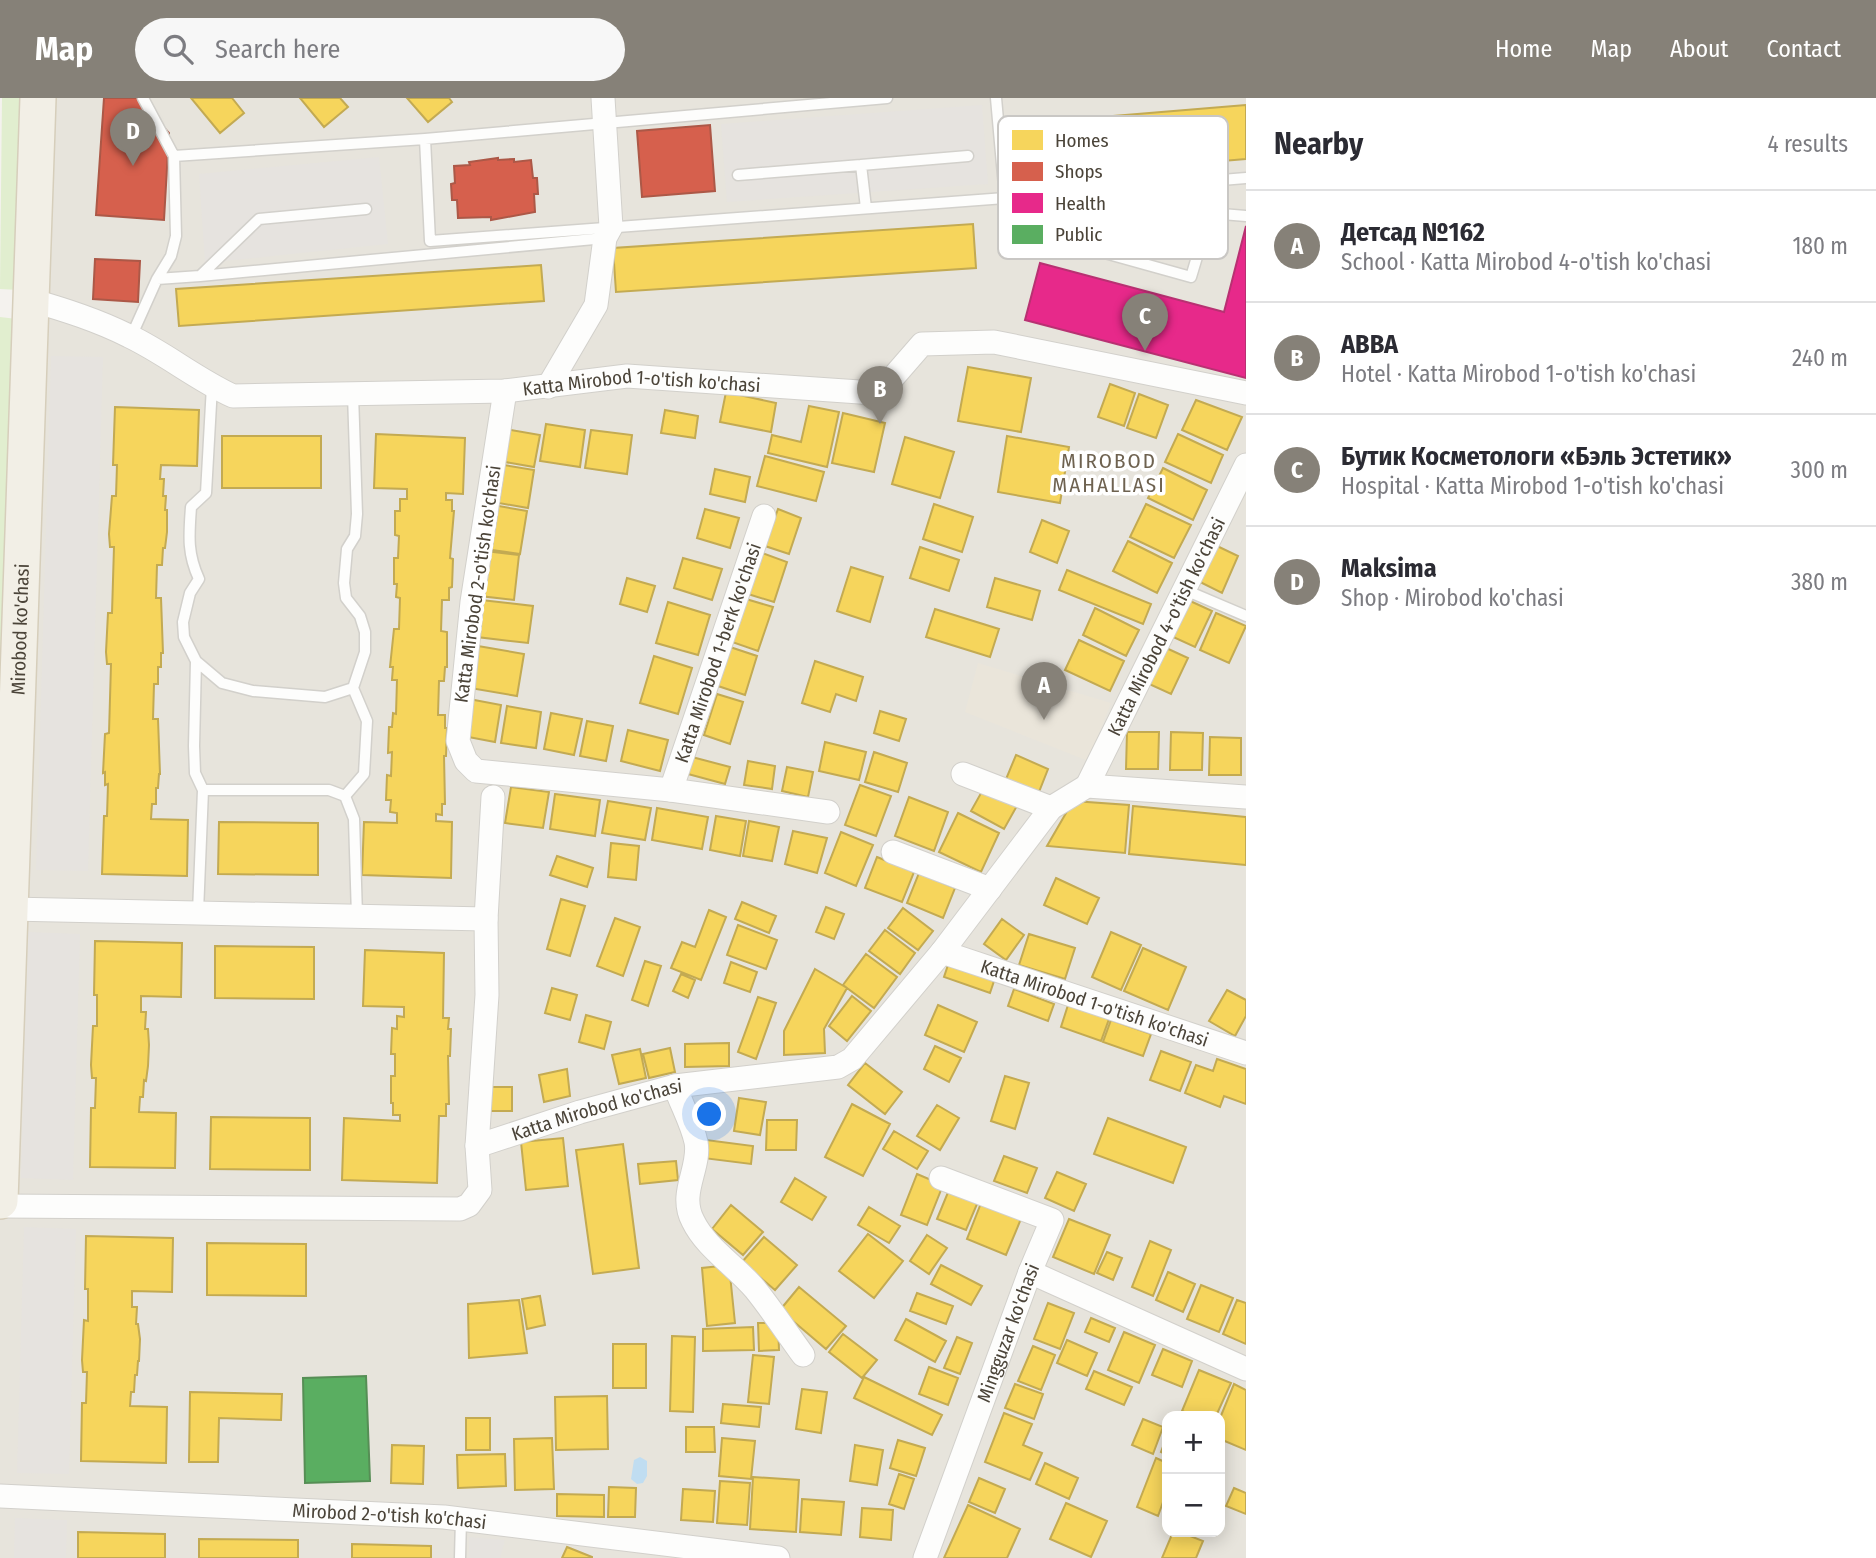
<!DOCTYPE html>
<meta charset="utf-8">
<style>
body{margin:0;font-family:"Fira Sans Condensed",sans-serif;background:#f7f7f7;color:#2b2b33}
.controls{position:absolute;right:21px;bottom:21px;display:grid;overflow:hidden;border-radius:14px;box-shadow:0 4px 18px #0003}
.controls button{width:63px;height:63px;display:grid;place-items:center;padding:0;border:0;border-bottom:2px solid #e1e1e2;background:#fff;color:#2b2b33;font:35px sans-serif}
.you{position:absolute;left:710px;top:1017px;width:24px;height:24px;margin:-18px;border:5px solid #fff;border-radius:50%;background:#1a73e8;box-shadow:0 0 0 10px #1a73e833}
.badge{display:grid;place-items:center;width:46px;height:46px;border-radius:50%;background:#868178;color:#fff;font-size:23px;font-weight:700}
.pin{position:absolute;translate:-50% -58px;filter:drop-shadow(0 2px 4px #0008)}
.pin::after{content:'';position:absolute;top:37px;width:24px;height:21px;background:inherit;clip-path:polygon(0 0,100% 0,50% 100%)}
.list{margin:0;padding:0;list-style:none}
h2{display:flex;justify-content:space-between;align-items:center;height:91px;margin:0;padding:0 28px;font-size:30px}
h2 small{font-size:23px;font-weight:400;color:#7c7c81}
.list li{display:grid;grid-template-columns:46px 1fr auto;gap:21px;align-items:center;box-sizing:border-box;height:112px;padding:0 28px;border-top:2px solid #e1e1e2}
.list b{display:block;font-size:26px;white-space:nowrap}
.list p{margin:0;font-size:23px;white-space:nowrap;color:#7c7c81}
.list em{font-size:23px;font-style:normal;color:#7c7c81}
.icon{flex:none;width:38px;height:38px;fill:none;stroke:currentColor;stroke-width:2;stroke-linecap:round;stroke-linejoin:round}
.map{position:relative;flex:none;width:1246px;height:1460px;overflow:hidden}
header{display:flex;align-items:center;gap:42px;box-sizing:border-box;height:98px;padding:0 35px;background:#868178;color:#fff}
header strong{font-size:33px}
nav{display:flex;gap:38px;margin-inline-start:auto;font-size:24px}
.search{width:490px;height:63px;background:#f7f7f7;display:flex;align-items:center;gap:18px;box-sizing:border-box;padding:0 24px;border-radius:38px;color:#7c7c81;font-size:26px}
main{display:flex}
aside{flex:1;background:#fff}
.map>svg:first-child{display:block}
.residential{fill:#e7e4dc;fill-rule:evenodd}
.education{fill:#eae5da}
.green{fill:#e1eecf}
.parking{fill:#e6e3df}
.water{fill:#c0ddf1}
.homes{fill:#f6d55c;stroke:#c3aa52;stroke-width:2}
.shops{fill:#d6604d;stroke:#ac5847;stroke-width:2}
.health{fill:#e7298a;stroke:#b83172;stroke-width:2}
.public{fill:#5aae61;stroke:#568e55;stroke-width:2}
.lines{fill:none;stroke-linecap:round;stroke-linejoin:round}
.lane-casing{stroke:#d2d0cb;stroke-width:13}
.street-casing{stroke:#d2d0cb;stroke-width:25}
.primary-casing{stroke:#d6cebb;stroke-width:38}
.lane{stroke:#fdfdfc;stroke-width:10}
.street{stroke:#fdfdfc;stroke-width:23}
.primary{stroke:#f2efe6;stroke-width:35}
.labels{text-anchor:middle;stroke-width:7;stroke-linejoin:round;paint-order:stroke}
.street-label{font-size:19px;fill:#4b4439;stroke:#fff}
.neighbourhood-label{font-size:21px;letter-spacing:2px;fill:#6e6250;stroke:#fff}
.key{fill:#fff;stroke:#c9c7c4;stroke-width:2}
.key-label{font-size:19px;fill:#4b4439}
</style>
<header>
<strong>Map</strong>
<div class="search"><svg class="icon" aria-label="search" viewBox="0 0 24 24"><circle cx="10" cy="10" r="6"/><path d="M15 15l6 6"/></svg>Search here</div>
<nav><a>Home</a><a>Map</a><a>About</a><a>Contact</a></nav>
</header>
<main>
<div class="map">
<svg width="1246" height="1460" viewBox="0 0 1246 1460">
<rect width="100%" height="100%" fill="#f4f2ee"/>
<path class="residential" d="M38 0H1246V1460H0V1108ZM1167 1318H1220V1434H1167Z"/>
<path class="education" d="M978 565 1111 605 1088 663 965 614Z"/>
<path class="green" d="M2 0H23L19 192 0 191Z
M0 219 17 221 0 614Z"/>
<path class="parking" d="M982 7 988 86 727 104 721 26Z
M379 59 388 146 205 165 199 76Z
M51 258 103 259 88 773 36 772Z
M28 834 80 836 73 1082 21 1080Z
M24 1129 76 1131 69 1376 17 1375Z
M15 1420 67 1422 66 1460H14Z
M469 1439 505 1442 500 1460H469Z"/>
<path class="water" d="M640 1359 647 1363V1378L643 1385 637 1386 631 1381 634 1362Z"/>
<path class="homes" d="M191 0H232L244 15 220 35Z
M300 0H340L348 9 324 29Z
M407 0H449L452 4 428 24Z
M1246 7V61L1022 80 1017 26Z
M973 126 976 170 616 194 613 150Z
M541 167 544 203 179 228 176 191Z
M968 269 1031 280 1021 334 958 323Z
M1110 286 1135 295 1124 328 1098 319Z
M726 294 776 305 771 334 720 324Z
M1139 296 1168 307 1156 340 1127 330Z
M1196 302 1242 319 1227 352 1182 332Z
M809 308 839 314 827 369 768 355 772 337 801 344Z
M115 309 199 312 197 368 161 367 160 381H164L163 398H166L165 412H167V434L165 450H163L162 467H157L156 500H161L163 555H161V569H158V586H154L153 621H158L160 676H159L158 690H156V706H152L151 721 188 722 187 778 102 776 104 718H107L108 686 105 687V674L103 675 105 636 109 635 111 566H107L106 554 108 515H112L114 449H110L109 436 112 398H116L117 367H113Z
M665 312 698 318 695 340 661 335Z
M843 315 885 325 874 374 832 365Z
M546 326 585 332 580 369 540 363Z
M505 331 540 337 534 369 499 363Z
M591 332 632 337 627 376 585 370Z
M376 336 465 340 463 396 446 395V402H452V413H454L450 460 453 461 452 489 449 490V502H442L441 533 447 534V569H445L444 583H439L438 617H445V630H447L446 658H444L445 706H442V717L436 716V723L452 724 451 780 362 777 364 724 397 725V715L390 714 391 702H386L387 677 391 678 392 654 388 655 389 629H392L393 615 396 616 397 582H392L393 569H390L394 531H399L400 500 396 499 397 486H394V460H398L399 438 395 437V413H400V401H407V391L374 390Z
M1178 336 1223 357 1211 385 1165 364Z
M222 338H321V390H222Z
M1007 338 1069 349 1060 405 998 394Z
M905 339 954 354 940 400 892 386Z
M765 358 824 374 816 403 757 388Z
M498 366 534 372 528 410 493 404Z
M1163 370 1207 392 1193 422 1148 400Z
M715 371 750 379 745 404 710 396Z
M934 406 973 419 962 454 923 441Z
M1146 406 1191 427 1174 460 1130 439Z
M493 407 527 413 520 456 485 451Z
M705 411 739 420 730 450 697 440Z
M778 411 801 420 789 456 765 448Z
M1042 422 1069 433 1057 465 1030 454Z
M1128 443 1172 465 1157 495 1113 473Z
M1215 447 1238 458 1222 495 1198 483Z
M920 449 959 462 949 493 910 480Z
M485 453 519 457 514 502 480 498Z
M762 455 787 464 774 504 748 496Z
M683 460 722 471 712 502 674 490Z
M851 469 883 479 870 524 837 513Z
M1067 472 1151 506 1143 526 1059 492Z
M627 480 655 488 647 514 620 506Z
M995 480 1040 493 1032 522 987 509Z
M746 501 773 509 758 553 732 544Z
M481 502 533 508 528 545 477 539Z
M1188 502 1212 513 1195 549 1171 538Z
M668 504 710 517 698 557 656 545Z
M1095 510 1139 532 1126 558 1083 537Z
M935 511 999 531 990 559 926 539Z
M1216 515 1246 528 1229 565 1200 552Z
M1079 542 1124 563 1110 593 1065 572Z
M478 548 524 556 517 598 470 590Z
M730 549 757 558 745 597 718 588Z
M1164 549 1188 560 1171 596 1147 585Z
M654 558 692 570 678 616 640 605Z
M815 563 863 579 856 603 836 596 830 614 802 605Z
M717 596 743 604 730 646 704 637Z
M469 601 501 607 495 644 463 638Z
M507 608 541 614 536 650 501 645Z
M880 613 906 621 899 643 874 635Z
M551 615 582 621 574 657 544 651Z
M587 623 613 628 606 663 580 658Z
M628 632 668 642 660 673 621 663Z
M1127 634H1159L1158 671H1126Z
M1171 634 1203 635 1202 672H1170Z
M1210 639 1241 640V677H1209Z
M825 644 866 654 859 682 819 673Z
M874 654 907 665 898 694 865 684Z
M1016 657 1048 671 1037 699 1004 686Z
M692 659 730 669 725 686 688 676Z
M748 663 775 668 772 691 744 687Z
M787 669 813 674 808 699 782 693Z
M860 687 891 698 876 738 845 727Z
M985 688 1018 706 1004 731 971 713Z
M511 689 549 694 543 730 505 725Z
M555 696 600 702 595 738 550 731Z
M909 699 948 714 934 753 895 738Z
M608 703 651 710 645 742 602 735Z
M1073 703 1129 707 1125 755 1047 748Z
M1133 708 1246 719V767L1129 756Z
M657 710 708 719 702 751 652 742Z
M958 715 999 735 981 774 939 754Z
M716 718 746 723 740 758 710 752Z
M749 723 779 729 772 763 743 758Z
M219 724 318 725V777L218 776Z
M793 733 827 740 817 775 785 766Z
M841 734 873 747 856 788 825 775Z
M611 745 639 748 636 782 608 779Z
M557 758 593 770 587 789 550 777Z
M877 759 914 774 902 804 865 790Z
M919 775 955 790 943 820 907 805Z
M1056 780 1099 800 1087 826 1044 807Z
M561 801 585 808 570 858 547 851Z
M742 804 776 818 769 835 735 821Z
M826 809 844 816 834 841 816 834Z
M903 810 933 833 918 852 888 830Z
M709 812 726 819 701 882 671 870 682 844 695 849Z
M615 820 640 829 623 878 597 868Z
M1002 821 1024 837 1006 862 984 846Z
M738 827 777 842 766 871 727 857Z
M885 832 915 855 900 876 869 853Z
M1111 834 1141 847 1121 892 1092 879Z
M1029 836 1075 850 1065 881 1019 867Z
M95 843 182 845 181 899 141 898V914H146L145 931H148L149 947 148 968 146 983 144 982 143 999H140L139 1014 176 1015 175 1070 90 1069 91 1010H95L96 980H92L91 967 93 928H97V897H94Z
M215 848 314 849V901L215 900Z
M1143 850 1186 869 1168 912 1124 893Z
M365 852 444 855 443 920H449L448 931H451L450 958H448L449 1006H446V1018H439L437 1085 342 1082 344 1020 400 1023V1017H393V1005H391V978H395V956H391L392 930 397 931V918L404 919V909L363 908Z
M866 856 897 879 874 910 843 887Z
M645 863 661 868 648 908 632 902Z
M731 864 757 874 750 894 724 885Z
M949 864 995 880 990 895 944 879Z
M815 871 847 890 824 931 825 955 784 957V933Z
M681 876 695 882 688 900 673 893Z
M552 890 577 897 570 922 545 915Z
M1014 891 1054 906 1048 923 1008 908Z
M1227 892 1246 902V918L1235 938 1209 923Z
M852 898 871 913 847 943 829 928Z
M758 899 776 905 756 961 738 954Z
M938 907 977 924 964 954 925 937Z
M1068 907 1109 921 1101 943 1061 929Z
M586 917 611 924 604 951 579 944Z
M1111 922 1151 936 1143 958 1103 944Z
M729 945V968L685 969V946Z
M935 948 961 960 949 984 924 971Z
M670 950 675 974 649 980 643 956Z
M640 951 646 980 619 986 612 957Z
M1161 953 1191 964 1180 993 1150 982Z
M1217 961 1246 971V1006L1224 998 1220 1009 1185 995 1196 967 1213 973Z
M865 965 902 994 885 1016 848 987Z
M567 971 570 998 544 1004 539 977Z
M1005 978 1029 985 1015 1031 991 1023Z
M487 989H512V1013H488Z
M739 1000 766 1004 760 1037 734 1033Z
M852 1006 890 1026 863 1078 825 1059Z
M937 1007 959 1020 940 1052 917 1038Z
M211 1019 310 1020V1072L210 1071Z
M1108 1020 1186 1049 1173 1085 1094 1056Z
M767 1022H797L796 1052H766Z
M894 1033 928 1053 917 1071 883 1051Z
M563 1040 568 1088 526 1092 521 1044Z
M706 1042 753 1048 751 1066 703 1060Z
M623 1046 639 1170 593 1176 576 1052Z
M1004 1058 1037 1070 1027 1095 994 1083Z
M676 1063 678 1082 640 1086 638 1066Z
M1057 1074 1086 1086 1074 1113 1045 1100Z
M917 1076 943 1087 927 1127 901 1117Z
M795 1080 826 1099 812 1122 781 1104Z
M951 1087 980 1099 966 1132 937 1121Z
M983 1100 1023 1116 1006 1157 967 1141Z
M731 1107 763 1134 743 1157 712 1131Z
M869 1109 900 1128 889 1145 858 1127Z
M1069 1121 1110 1137 1094 1176 1053 1159Z
M868 1136 903 1163 874 1200 839 1173Z
M927 1137 947 1150 929 1176 910 1163Z
M86 1138 173 1140 172 1194 132 1193V1209H137L136 1226H138L140 1241 139 1263H138L137 1277H135L134 1294H131L130 1308 167 1309 166 1365 81 1363 82 1305H86L87 1274H83L82 1262 84 1222 88 1223V1191H85Z
M764 1139 797 1167 775 1192 742 1164Z
M1150 1143 1171 1152 1153 1198 1132 1189Z
M207 1145 306 1146V1198L207 1197Z
M1107 1154 1122 1160 1113 1182 1097 1175Z
M729 1167 735 1225 707 1228 702 1170Z
M941 1167 982 1188 971 1207 931 1186Z
M1168 1174 1195 1186 1183 1214 1156 1202Z
M1201 1187 1233 1200 1219 1234 1187 1221Z
M799 1189 846 1228 826 1251 780 1212Z
M917 1195 953 1208 946 1226 910 1213Z
M540 1198 545 1227 527 1231 522 1201Z
M519 1202 527 1255 469 1260 468 1206Z
M1237 1202 1246 1205V1246L1223 1236Z
M1048 1205 1074 1215 1060 1251 1034 1241Z
M1091 1220 1115 1230 1109 1244 1085 1234Z
M906 1221 946 1243 935 1264 895 1242Z
M758 1225H778L779 1252 759 1253Z
M753 1229 754 1252 703 1253V1231Z
M1124 1234 1155 1247 1139 1285 1108 1272Z
M843 1236 877 1262 862 1280 829 1254Z
M672 1238 695 1239 693 1314 670 1313Z
M957 1239 972 1245 960 1276 944 1270Z
M1067 1242 1097 1255 1087 1278 1057 1265Z
M613 1246H646V1290H613Z
M1033 1248 1055 1257 1041 1292 1018 1283Z
M1163 1251 1192 1263 1182 1289 1152 1277Z
M753 1257 774 1259 769 1306 748 1304Z
M929 1269 958 1280 948 1307 919 1296Z
M1199 1272 1231 1285 1216 1318H1194L1182 1313Z
M1094 1273 1132 1289 1124 1307 1086 1291Z
M864 1279 942 1317 932 1337 854 1300Z
M1015 1286 1043 1296 1034 1321 1005 1310Z
M1234 1286 1246 1292V1352L1220 1341V1320Z
M802 1291 827 1294 821 1335 796 1331Z
M190 1294 282 1296 281 1322 219 1320 218 1364H189Z
M607 1298 608 1351 556 1352 555 1299Z
M723 1306 761 1309 759 1329 721 1325Z
M1004 1315 1032 1326 1023 1347 1042 1355 1030 1382 985 1364Z
M466 1320H490V1352H466Z
M1143 1321 1163 1329 1153 1356 1132 1347Z
M686 1329H714L715 1354H686Z
M1167 1338V1357L1161 1354Z
M552 1340 554 1391 515 1392 514 1341Z
M722 1340 755 1343 751 1381 719 1378Z
M898 1342 925 1350 916 1378 890 1370Z
M392 1347 424 1348 423 1386 391 1385Z
M855 1347 883 1352 877 1387 850 1383Z
M505 1356 506 1388 458 1390 457 1357Z
M1156 1360 1167 1365V1393L1158 1418 1137 1409Z
M1045 1365 1078 1380 1069 1401 1036 1386Z
M899 1376 914 1381 904 1411 889 1406Z
M753 1379 799 1382 796 1434 750 1431Z
M979 1380 1005 1391 995 1415 969 1404Z
M720 1383 750 1385 747 1427 717 1425Z
M609 1389 636 1390 635 1419H608Z
M1234 1390 1246 1395V1416L1226 1408Z
M683 1391 715 1393 713 1424 681 1422Z
M557 1396 604 1397V1419L557 1418Z
M802 1401 844 1404 841 1437 800 1434Z
M1066 1405 1107 1423 1091 1459 1050 1441Z
M968 1407 1020 1431 1007 1460H944Z
M862 1410 893 1412 891 1442 860 1439Z
M78 1434 165 1436V1460H78Z
M1173 1434H1180L1203 1443 1196 1460H1162Z
M199 1441 298 1442V1460H199Z
M352 1446 431 1448V1460H352Z
M567 1449 592 1459V1460H562Z"/>
<path class="shops" d="M104 0H138L169 35 164 122 96 117Z
M710 27 715 93 642 99 637 33Z
M498 60V62L514 61V64L531 62 533 80H537L538 96H534L535 114 491 122V119L458 120 457 102H452L451 86 455 85 454 68 470 67 469 64Z
M95 161 140 163 138 204 93 201Z"/>
<path class="health" d="M1246 128V280L1025 222 1040 165 1224 214Z"/>
<path class="public" d="M366 1278 370 1383 305 1385 303 1280Z"/>
<g class="lines">
<defs>
<path id="lane" d="M143 0 174 58
M425 41 430 143 1005 100 996 0
M861 67 968 58
M738 77 861 67 866 110
M1005 100 1246 80
M1210 115 1246 118
M1051 140 1191 179 1220 82
M200 178 605 140
M157 181 200 178 259 121 366 111
M131 239 157 181 171 158 176 138 174 58 425 41 887 0
M1185 492 1246 518
M196 563 222 585 253 593 325 599 353 590
M203 692H329L345 698 354 721 357 818
M345 698 364 676 367 623 353 590 365 554V534L360 518 346 500 344 485 347 451 355 438 357 416 353 296
M198 814 203 692 195 675 194 648 196 563 184 539 183 524 190 495 199 481C187 455 189 437 191 409L206 395 212 288
M460 1460 461 1421"/>
<g id="street">
<path id="s1" d="M31 202C65 212 97 222 129 238 165 255 196 281 233 298L505 293 627 278 874 295 882 292 922 246 994 244 1246 295"/>
<path d="M548 289 596 207 605 140 611 129 603 0"/>
<path d="M505 293 472 504 458 643 466 663 476 673 671 692 828 714"/>
<path d="M963 676 1051 710"/>
<path id="s2" d="M1087 688 1246 367"/>
<path id="s3" d="M671 692 764 418"/>
<path d="M893 754 990 791"/>
<path d="M10 811 486 821 493 699"/>
<path id="s4" d="M942 854 1246 955"/>
<path d="M675 988C681 1006 692 1025 696 1044 701 1070 678 1095 693 1123 706 1150 736 1168 755 1191 772 1212 787 1235 803 1257"/>
<path d="M477 1048 487 897 486 821"/>
<path id="s5" d="M0 1108 460 1111 469 1107 480 1092 477 1048 580 1014 675 988 838 969 852 961 942 854 1051 710 1087 688 1246 699"/>
<path d="M1030 1174 1246 1271"/>
<path id="s6" d="M0 1398 444 1419 778 1460"/>
<path id="s7" d="M925 1460 1030 1174 1052 1122 941 1080"/>
</g>
<g id="primary">
<path id="s8" d="M0 1103 38 0"/>
</g>
</defs>
<use href="#lane" class="lane-casing"/>
<use href="#street" class="street-casing"/>
<use href="#primary" class="primary-casing"/>
<use href="#lane" class="lane"/>
<use href="#street" class="street"/>
<use href="#primary" class="primary"/>
</g>
<g class="labels">
<g class="street-label">
<text dy="7" stroke="none"><textPath href="#s1" startOffset="634">Katta Mirobod 1-o'tish ko'chasi</textPath></text>
<text transform="translate(477 486) rotate(-82)" y="7">Katta Mirobod 2-o'tish ko'chasi</text>
<text dy="7" stroke="none"><textPath href="#s2" startOffset="178">Katta Mirobod 4-o'tish ko'chasi</textPath></text>
<text dy="7" stroke="none"><textPath href="#s8" startOffset="572">Mirobod ko'chasi</textPath></text>
<text dy="7" stroke="none"><textPath href="#s3" startOffset="145">Katta Mirobod 1-berk ko'chasi</textPath></text>
<text dy="7" stroke="none"><textPath href="#s4" startOffset="161">Katta Mirobod 1-o'tish ko'chasi</textPath></text>
<text dy="7" stroke="none"><textPath href="#s5" startOffset="658">Katta Mirobod ko'chasi</textPath></text>
<text dy="7" stroke="none"><textPath href="#s7" startOffset="240">Mingguzar ko'chasi</textPath></text>
<text dy="7" stroke="none"><textPath href="#s6" startOffset="390">Mirobod 2-o'tish ko'chasi</textPath></text>
</g>
<g class="neighbourhood-label">
<text x="1109" y="370">MIROBOD<tspan x="1109" dy="24">MAHALLASI</tspan></text>
</g>
</g>
<rect x="998" y="18" width="230" height="143" rx="10" class="key"/>
<rect x="1012" y="32" width="31" height="20" fill="#f6d55c"/>
<rect x="1012" y="64" width="31" height="19" fill="#d6604d"/>
<rect x="1012" y="95" width="31" height="20" fill="#e7298a"/>
<rect x="1012" y="127" width="31" height="19" fill="#5aae61"/>
<g class="key-label">
<text x="1055" y="49">Homes</text>
<text x="1055" y="80">Shops</text>
<text x="1055" y="112">Health</text>
<text x="1055" y="143">Public</text>
</g>
</svg>
<div class="controls">
<button>+</button>
<button>−</button>
</div>
<div class="you"></div>
<div class="pin badge" style="left:1044px;top:622px">A</div>
<div class="pin badge" style="left:880px;top:326px">B</div>
<div class="pin badge" style="left:1145px;top:253px">C</div>
<div class="pin badge" style="left:133px;top:68px">D</div>
</div>
<aside>
<h2>Nearby<small>4 results</small></h2>
<ul class="list">
<li><span class="badge">A</span><div><b>Детсад №162</b><p>School · Katta Mirobod 4-o'tish ko'chasi</p></div><em>180 m</em></li>
<li><span class="badge">B</span><div><b>ABBA</b><p>Hotel · Katta Mirobod 1-o'tish ko'chasi</p></div><em>240 m</em></li>
<li><span class="badge">C</span><div><b>Бутик Косметологи «Бэль Эстетик»</b><p>Hospital · Katta Mirobod 1-o'tish ko'chasi</p></div><em>300 m</em></li>
<li><span class="badge">D</span><div><b>Maksima</b><p>Shop · Mirobod ko'chasi</p></div><em>380 m</em></li>
</ul>
</aside>
</main>
